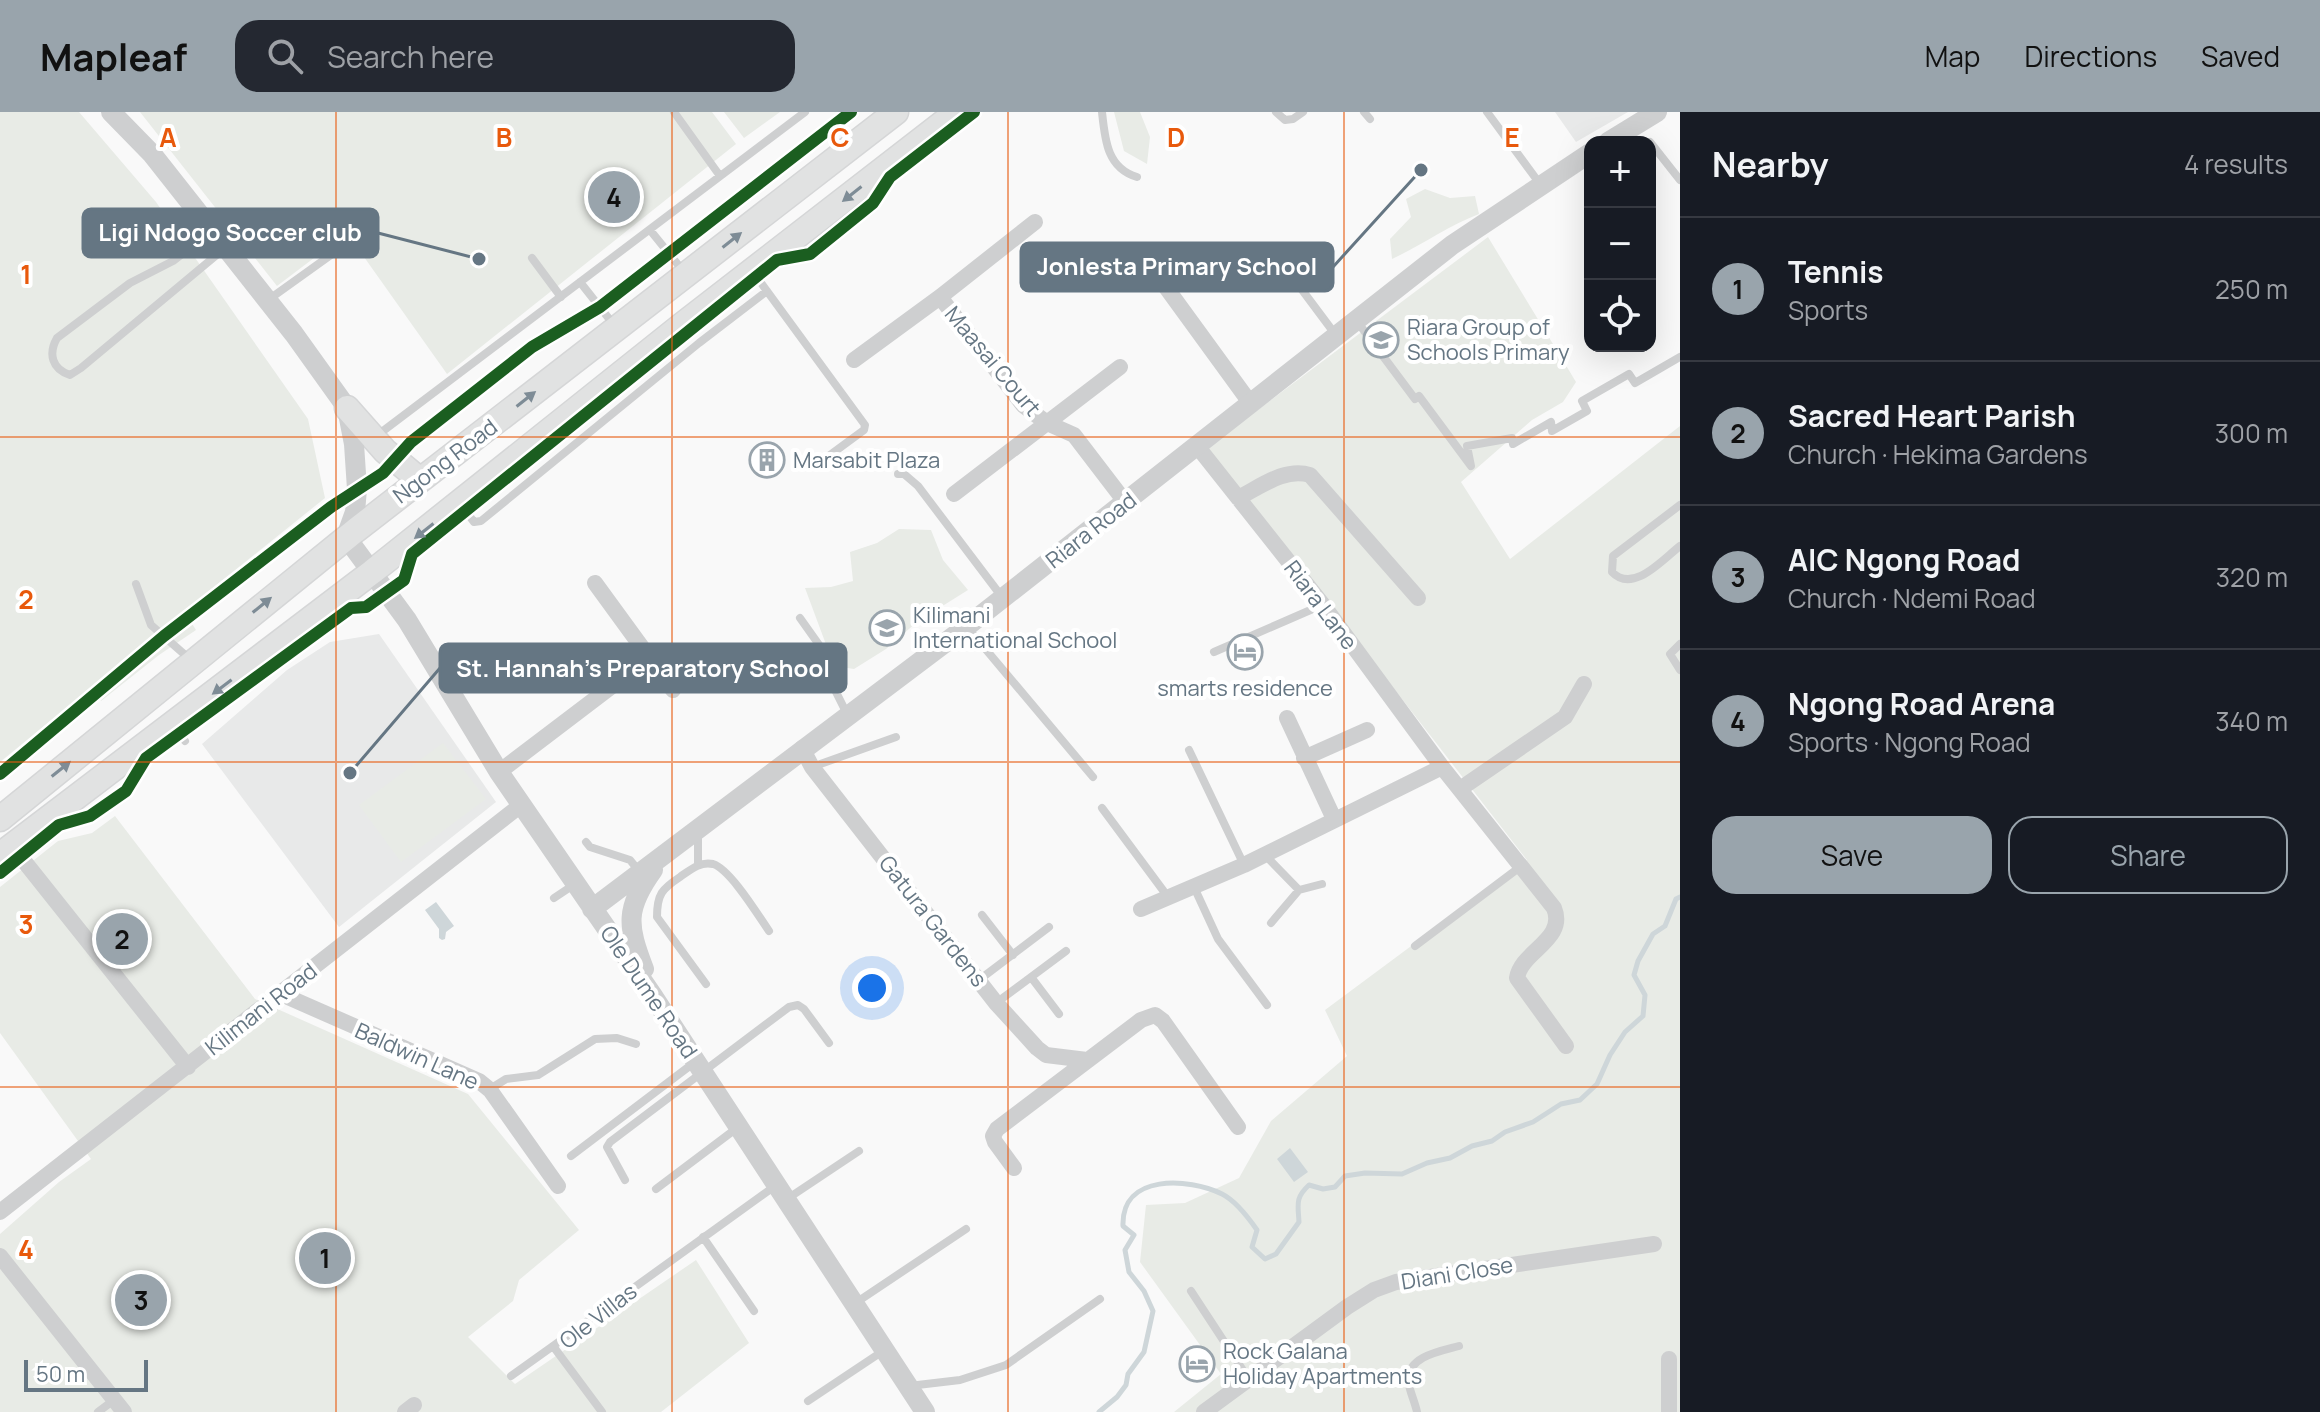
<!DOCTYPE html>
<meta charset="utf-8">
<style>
body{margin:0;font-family:Manrope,sans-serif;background:#242831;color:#f1f3f6}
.controls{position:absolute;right:24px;top:24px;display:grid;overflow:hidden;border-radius:16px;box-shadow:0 8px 32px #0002}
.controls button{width:72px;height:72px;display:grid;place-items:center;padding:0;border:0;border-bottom:2px solid #363941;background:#171b24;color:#f1f3f6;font:40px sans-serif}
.scale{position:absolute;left:24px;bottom:20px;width:124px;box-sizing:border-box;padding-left:8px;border:4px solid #657683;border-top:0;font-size:22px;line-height:28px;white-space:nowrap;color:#657683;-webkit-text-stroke:6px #fff;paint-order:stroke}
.you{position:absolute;left:872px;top:876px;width:28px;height:28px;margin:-20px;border:6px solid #fff;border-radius:50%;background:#1a73e8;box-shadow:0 0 0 12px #1a73e833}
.badge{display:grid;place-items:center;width:52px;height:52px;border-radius:50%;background:#99a4ac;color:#111;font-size:26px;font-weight:700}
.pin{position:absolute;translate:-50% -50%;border:4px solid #fff;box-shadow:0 2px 8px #0006}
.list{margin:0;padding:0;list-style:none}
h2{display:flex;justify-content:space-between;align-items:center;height:104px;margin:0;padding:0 32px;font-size:34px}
h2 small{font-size:26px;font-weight:400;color:#9ea1a6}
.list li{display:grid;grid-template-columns:52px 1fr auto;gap:24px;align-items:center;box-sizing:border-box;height:144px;padding:0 32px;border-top:2px solid #363941}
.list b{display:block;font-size:30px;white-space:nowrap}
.list p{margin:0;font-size:26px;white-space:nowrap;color:#9ea1a6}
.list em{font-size:26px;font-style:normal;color:#9ea1a6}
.actions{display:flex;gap:16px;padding:24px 32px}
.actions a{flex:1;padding:18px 0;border:2px solid #99a4ac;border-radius:24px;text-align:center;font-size:28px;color:#99a4ac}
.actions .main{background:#99a4ac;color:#111}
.icon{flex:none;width:44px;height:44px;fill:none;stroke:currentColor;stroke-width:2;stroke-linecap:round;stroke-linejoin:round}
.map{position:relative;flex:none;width:1680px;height:1300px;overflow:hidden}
header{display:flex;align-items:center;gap:48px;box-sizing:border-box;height:112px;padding:0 40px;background:#99a4ac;color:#111}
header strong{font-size:38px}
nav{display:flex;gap:44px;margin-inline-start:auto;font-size:28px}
.search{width:560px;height:72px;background:#242831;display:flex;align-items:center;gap:20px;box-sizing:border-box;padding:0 28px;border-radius:24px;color:#9ea1a6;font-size:30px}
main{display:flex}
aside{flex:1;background:#171b24}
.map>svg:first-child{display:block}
.built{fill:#e8e9e9}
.green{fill:#e8ebe6}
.water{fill:#ced6d9}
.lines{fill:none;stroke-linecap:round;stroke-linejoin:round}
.stream{stroke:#ced6d9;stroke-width:5}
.secondary-casing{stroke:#d5d6d7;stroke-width:27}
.service{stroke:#cecfd0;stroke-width:8}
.minor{stroke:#cecfd0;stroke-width:16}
.tertiary{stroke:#cecfd0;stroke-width:20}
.secondary{stroke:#e1e2e2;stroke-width:24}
.cycleway-casing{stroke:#fff;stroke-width:17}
.cycleway{stroke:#1b5e20;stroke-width:12}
.oneway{fill:#7e8c96}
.grid{fill:none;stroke:#e8590c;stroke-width:2;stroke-opacity:0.55}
.labels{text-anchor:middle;stroke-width:8;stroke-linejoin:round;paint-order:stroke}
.poi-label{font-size:22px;fill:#657683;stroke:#fff;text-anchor:start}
.street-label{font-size:22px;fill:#657683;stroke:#fff}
.grid-label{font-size:26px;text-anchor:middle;font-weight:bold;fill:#e8590c;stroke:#fff;stroke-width:8;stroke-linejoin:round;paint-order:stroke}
.leader{fill:none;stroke:#657683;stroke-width:3}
.callout-dot{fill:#657683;stroke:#fff;stroke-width:3}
.callout{fill:#657683;stroke:#657683;stroke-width:3}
.callout-label{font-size:24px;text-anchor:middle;font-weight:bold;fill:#fff}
</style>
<header>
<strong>Mapleaf</strong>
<div class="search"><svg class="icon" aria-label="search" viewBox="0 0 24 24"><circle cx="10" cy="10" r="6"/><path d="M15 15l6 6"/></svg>Search here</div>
<nav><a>Map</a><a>Directions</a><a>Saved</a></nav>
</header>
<main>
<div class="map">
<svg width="1680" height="1300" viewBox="0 0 1680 1300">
<rect width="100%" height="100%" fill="#f9f9f9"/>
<path class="built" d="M1555 0H1628L1576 30Z
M379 522 496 690 339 815 202 632 287 558 330 530Z"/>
<path class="green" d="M0 0H79L156 90 308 307 325 386 184 499 196 518 159 543 101 589 87 579 0 650Z
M140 0H712L736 32 447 262 347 121 277 174Z
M724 0H780L744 26Z
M1114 0H1140L1150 25 1147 52 1124 39Z
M1425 77 1450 86 1475 84 1479 102C1448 114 1422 133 1392 147L1390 127 1411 105 1406 87Z
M1488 125 1576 270 1563 290 1532 308 1461 370 1510 447 1680 314V1300H1174L1221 1262 1140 1150 1146 1093 1185 1091 1239 1066 1271 1009 1347 944 1325 898 1527 748 1207 336Z
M899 417 931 418 943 448 968 478 917 510 886 537 854 557 834 554 805 476 831 475 853 469 850 440 877 431Z
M443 631 486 687 401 750 359 693Z
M115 704 255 887 468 982 579 1118 519 1168 513 1189 468 1225 515 1272 696 1148 749 1231 661 1300H0V1122L59 1070 91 1047 0 921V775L58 729 92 721Z"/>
<path class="water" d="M436 790 454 814 446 820 445 827 442 828 439 826V817L425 798Z
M1290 1036 1308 1060 1294 1070 1277 1047Z"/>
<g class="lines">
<path class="stream" d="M1099 1300 1117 1285 1126 1273 1128 1262 1144 1240 1153 1199 1144 1179 1129 1160 1125 1138 1134 1123 1123 1114C1121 1061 1189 1066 1222 1082 1236 1089 1248 1105 1257 1118L1252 1135 1265 1147 1276 1142 1299 1110C1298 1092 1295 1086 1309 1073L1323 1077 1335 1075 1345 1064 1365 1061 1402 1062 1427 1051 1450 1046 1472 1034 1492 1029 1505 1020 1533 1010 1561 992 1580 988 1597 972 1610 943 1625 920 1643 904 1645 883 1634 863 1638 849 1653 822 1665 814 1676 787 1680 785"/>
<defs>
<path id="secondary" d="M347 296 385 339 420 368
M0 707 356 418 896 0
M0 743 372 460 682 213 957 0"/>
</defs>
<use href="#secondary" class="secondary-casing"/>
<path class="service" d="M674 0 720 64
M1102 0C1105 28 1107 56 1137 65
M1276 0 1285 8 1293 7 1303 0
M1364 0 1370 7
M1487 0 1540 72
M1650 30 1680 68
M650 118 684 160
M212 119 173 149 130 171 57 226C48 242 52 257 70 263L81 256 225 136
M1276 143 1335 222
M532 146 561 185
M753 160 865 313 864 318 830 343
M580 170 614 213
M268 188 342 135
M1359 212 1415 287 1419 284 1471 354 1467 334 1512 326 1513 332 1551 310 1552 319 1587 299 1582 289 1629 262 1635 271 1680 245
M375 325 805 0
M898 362H904L918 374 1002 485
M1680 393 1613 444 1612 460C1633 482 1662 448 1680 434
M462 394 474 410 481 409 699 231 767 179
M136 472 151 513 192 549
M800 506 827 544 833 574 847 602
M967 515 1093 665
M1680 532 1670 542 1680 558
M1214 540 1322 493
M174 613 185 629
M1189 638 1244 753
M812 655 896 625
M1102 696 1168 785
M586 730 590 735 630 748 639 759
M1264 742 1299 778
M698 753V722
M1194 775 1218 827 1267 893
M554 786 575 772
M982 803 1013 843
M1271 811 1299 778 1322 772
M1415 834 1520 755
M1031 865 1059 902
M979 868 1049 815
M706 872 657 805C657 782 662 777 680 765 690 758 700 749 713 752 730 757 758 803 769 819
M996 891 1066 839
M490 977 506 967 538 963 595 927 617 926 636 932
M571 1044 695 950
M625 1068 607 1035 610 1030 789 895 798 893 804 897 829 931
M656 1077 737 1016
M787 1087 859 1039
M703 1125 754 1199
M1191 1179 1248 1266
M854 1192 966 1117
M511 1264 553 1234
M909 1274 960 1268 1006 1253 1100 1187
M808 1289 883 1239
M98 1300 114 1288
M602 1300 553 1234 775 1074
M1417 1300C1415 1290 1409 1278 1408 1268 1408 1244 1441 1239 1459 1234"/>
<path class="minor" d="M1160 167 1251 292
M940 185 1023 293 1047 311 1074 323 1126 391
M854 248 940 185 1035 110
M1197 334 1323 493 1442 655 1554 796C1567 828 1521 839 1517 866L1566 934
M954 382 1120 255
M1238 386C1260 375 1285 355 1310 363L1418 486
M595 471 673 578
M1287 606 1334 707
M802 636 812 655 996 891 1037 936 1046 943 1087 948
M1304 646 1367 618
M499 660 649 546
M1460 677 1565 605 1584 572
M12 734 188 955
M1141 797 1244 753 1442 655
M281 882 479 969 490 978 558 1074
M1014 1056 995 1030 993 1024 997 1017 1141 908 1155 903 1163 909 1238 1015
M0 1100 521 693
M0 1144 124 1300
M405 1300 414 1293
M1204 1300 1347 1195 1374 1178 1396 1170 1654 1132
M1669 1300V1247"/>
<path class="tertiary" d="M111 0 152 42 294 222 347 296 354 332 357 377 355 400 346 425 407 508 499 660 653 884 925 1300
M1608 30 1657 0
M592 797 966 515 1452 133 1590 41
M644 857C627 813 625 797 653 758"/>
<use href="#secondary" class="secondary"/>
<defs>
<path id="cycleway" d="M0 662 164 524 331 395 383 361 411 330 532 235 600 195 851 0
M0 761 59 713 90 704 126 679 146 646 351 496 366 495 404 468 412 442 777 148 810 142 873 91 890 65 974 0"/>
</defs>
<use href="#cycleway" class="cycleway-casing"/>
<use href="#cycleway" class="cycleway"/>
</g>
<defs><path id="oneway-solid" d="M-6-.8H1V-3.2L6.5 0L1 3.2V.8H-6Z" transform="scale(2)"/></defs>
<g class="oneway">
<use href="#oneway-solid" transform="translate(852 82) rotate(142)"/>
<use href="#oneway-solid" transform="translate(732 128) rotate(-38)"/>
<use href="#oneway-solid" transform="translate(526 287) rotate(-38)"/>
<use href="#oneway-solid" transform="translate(424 419) rotate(142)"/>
<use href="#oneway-solid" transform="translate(262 493) rotate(-39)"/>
<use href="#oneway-solid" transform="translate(222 575) rotate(143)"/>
<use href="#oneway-solid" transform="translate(61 657) rotate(-39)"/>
</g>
<path class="grid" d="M336 0V1300M672 0V1300M1008 0V1300M1344 0V1300M0 325H1680M0 650H1680M0 975H1680"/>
<defs>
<symbol id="school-ring" viewBox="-11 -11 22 22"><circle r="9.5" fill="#fff" stroke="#99a4ac" stroke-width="1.5"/><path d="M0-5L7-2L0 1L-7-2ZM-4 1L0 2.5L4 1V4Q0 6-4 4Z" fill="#99a4ac"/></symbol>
<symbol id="building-ring" viewBox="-11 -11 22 22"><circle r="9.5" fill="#fff" stroke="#99a4ac" stroke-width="1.5"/><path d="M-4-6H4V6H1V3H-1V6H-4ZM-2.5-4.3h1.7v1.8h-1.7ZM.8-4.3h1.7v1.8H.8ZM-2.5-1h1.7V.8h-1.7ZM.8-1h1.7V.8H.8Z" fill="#99a4ac"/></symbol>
<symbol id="hotel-ring" viewBox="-11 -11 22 22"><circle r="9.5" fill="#fff" stroke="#99a4ac" stroke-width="1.5"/><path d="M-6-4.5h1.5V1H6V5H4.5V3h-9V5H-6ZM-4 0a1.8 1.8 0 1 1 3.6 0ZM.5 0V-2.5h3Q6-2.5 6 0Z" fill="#99a4ac"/></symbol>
</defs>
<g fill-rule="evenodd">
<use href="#school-ring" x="1361" y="208" width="40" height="40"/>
<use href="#building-ring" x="747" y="328" width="40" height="40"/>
<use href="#school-ring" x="867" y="496" width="40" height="40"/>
<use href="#hotel-ring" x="1225" y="520" width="40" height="40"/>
<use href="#hotel-ring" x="1177" y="1232" width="40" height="40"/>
</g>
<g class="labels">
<g class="poi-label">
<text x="1407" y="223">Riara Group of<tspan x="1407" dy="25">Schools Primary</tspan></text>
<text x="793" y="356">Marsabit Plaza</text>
<text x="913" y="511">Kilimani<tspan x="913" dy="25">International School</tspan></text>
<text x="1245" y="584" text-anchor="middle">smarts residence</text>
<text x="1223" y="1247">Rock Galana<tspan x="1223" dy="25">Holiday Apartments</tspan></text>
</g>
<g class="street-label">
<text transform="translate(993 249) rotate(50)" y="8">Maasai Court</text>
<text transform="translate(445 349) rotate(-37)" y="8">Ngong Road</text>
<text transform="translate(1091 418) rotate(-38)" y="8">Riara Road</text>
<text transform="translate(1321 493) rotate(53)" y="8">Riara Lane</text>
<text transform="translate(933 809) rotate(52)" y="8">Gatura Gardens</text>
<text transform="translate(649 880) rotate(56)" y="8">Ole Dume Road</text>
<text transform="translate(261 897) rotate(-38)" y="8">Kilimani Road</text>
<text transform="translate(417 944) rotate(24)" y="8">Baldwin Lane</text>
<text transform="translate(1457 1161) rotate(-9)" y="8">Diani Close</text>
<text transform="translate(598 1204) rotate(-38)" y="8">Ole Villas</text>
</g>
</g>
<g class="grid-label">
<text x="168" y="35">A</text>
<text x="504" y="35">B</text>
<text x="840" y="35">C</text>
<text x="1176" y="35">D</text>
<text x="1512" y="35">E</text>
<text x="26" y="172">1</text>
<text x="26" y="497">2</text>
<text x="26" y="822">3</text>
<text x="26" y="1147">4</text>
</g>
<path class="leader" d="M479 147L378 121M1421 58L1333 155M350 661L440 556"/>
<g class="callout-dot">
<circle cx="479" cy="147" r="8"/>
<circle cx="1421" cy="58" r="8"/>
<circle cx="350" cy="661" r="8"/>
</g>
<g class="callout">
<rect x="83" y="97" width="295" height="48" rx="8"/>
<rect x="1021" y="131" width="312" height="48" rx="8"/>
<rect x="440" y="532" width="406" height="48" rx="8"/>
</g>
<g class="callout-label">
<text x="230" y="129">Ligi Ndogo Soccer club</text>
<text x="1177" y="163">Jonlesta Primary School</text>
<text x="643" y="565">St. Hannah's Preparatory School</text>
</g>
</svg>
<div class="controls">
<button>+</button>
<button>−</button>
<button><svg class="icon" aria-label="locate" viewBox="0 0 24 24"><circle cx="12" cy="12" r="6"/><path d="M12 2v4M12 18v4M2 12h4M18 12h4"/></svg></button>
</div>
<div class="scale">50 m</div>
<div class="you"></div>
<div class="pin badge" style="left:325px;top:1146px">1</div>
<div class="pin badge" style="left:122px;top:827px">2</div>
<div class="pin badge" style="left:141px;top:1188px">3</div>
<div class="pin badge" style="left:614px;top:85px">4</div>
</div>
<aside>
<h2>Nearby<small>4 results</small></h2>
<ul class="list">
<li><span class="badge">1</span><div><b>Tennis</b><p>Sports</p></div><em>250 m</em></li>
<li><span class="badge">2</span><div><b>Sacred Heart Parish</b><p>Church · Hekima Gardens</p></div><em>300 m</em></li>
<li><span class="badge">3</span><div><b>AIC Ngong Road</b><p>Church · Ndemi Road</p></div><em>320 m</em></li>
<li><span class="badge">4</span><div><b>Ngong Road Arena</b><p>Sports · Ngong Road</p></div><em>340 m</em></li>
</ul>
<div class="actions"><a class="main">Save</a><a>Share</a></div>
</aside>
</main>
